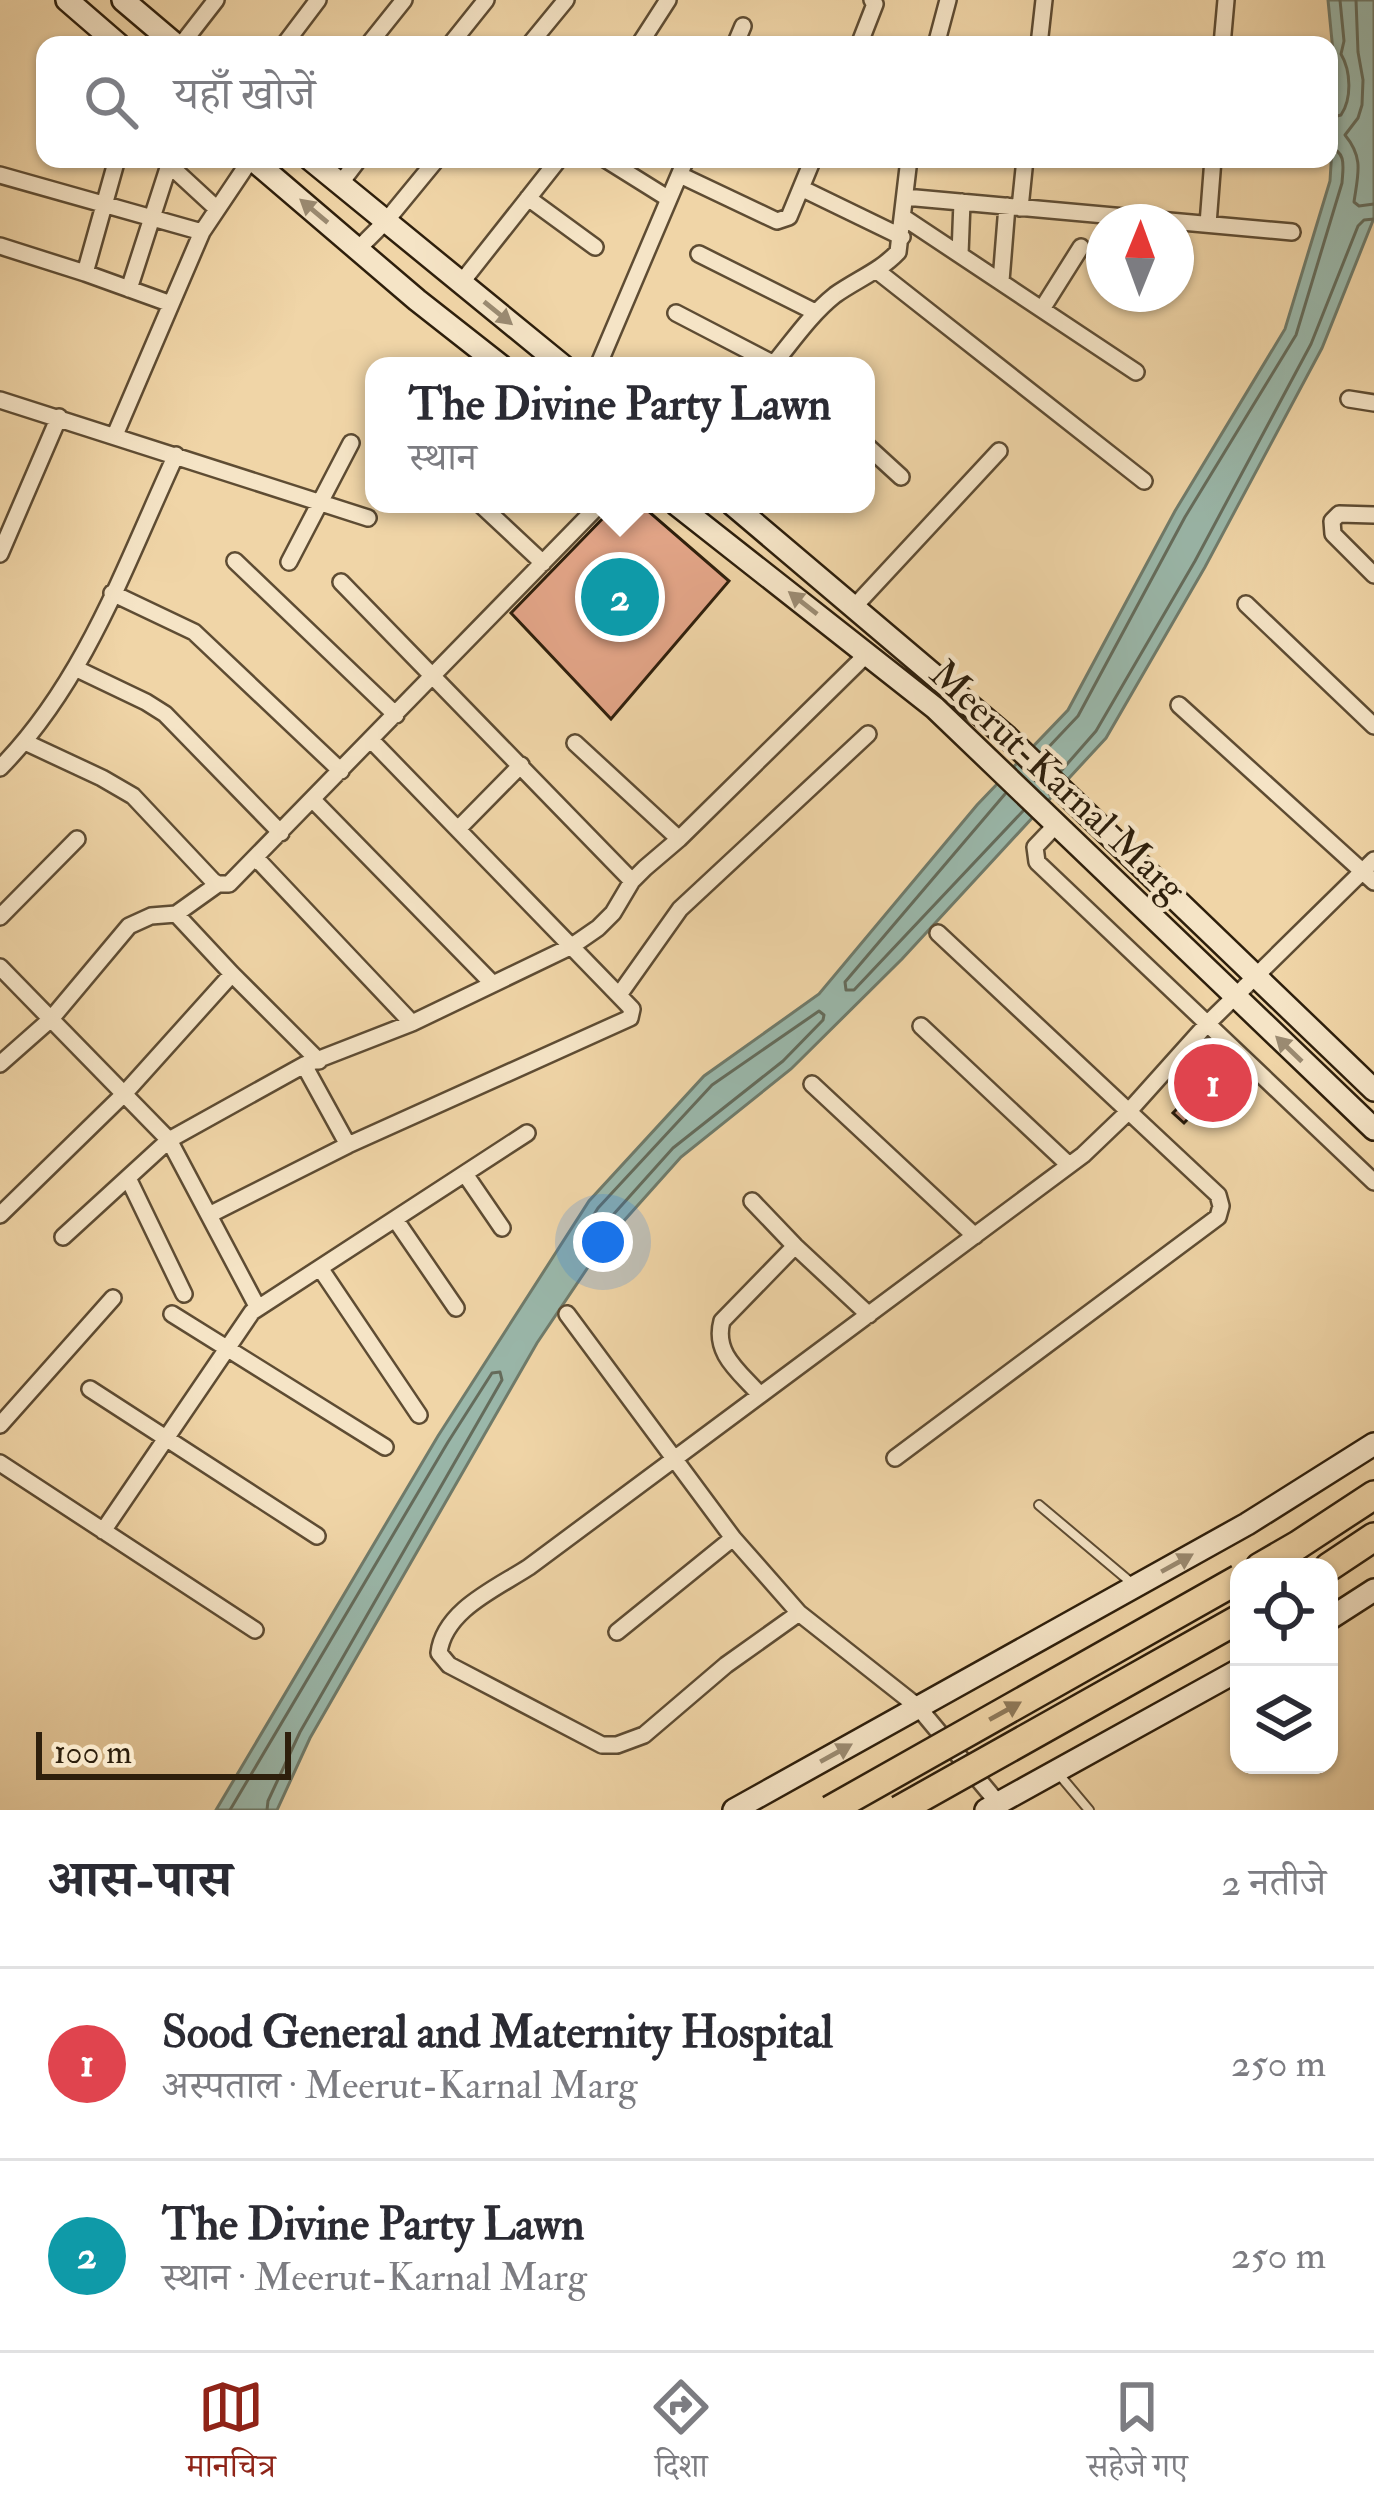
<!DOCTYPE html>
<html lang="hi">
<meta charset="utf-8">
<style>
body{margin:0;font-family:"IM FELL Double Pica","Noto Serif Devanagari",serif;background:#f7f7f7;color:#2b2b33}
.controls{position:absolute;right:36px;bottom:36px;display:grid;overflow:hidden;border-radius:24px;box-shadow:0 3px 9px #0004}
.controls button{width:108px;height:108px;display:grid;place-items:center;padding:0;border:0;border-bottom:3px solid #e1e1e2;background:#fff;color:#2b2b33;font:60px sans-serif}
.compass{position:absolute;left:1086px;top:204px;width:108px;height:108px;border-radius:50%;background:#fff;box-shadow:0 3px 9px #0004;rotate:1deg}
.scale{position:absolute;left:36px;bottom:30px;width:255px;box-sizing:border-box;padding-left:12px;border:6px solid #2e1f0c;border-top:0;font-size:33px;line-height:42px;white-space:nowrap;color:#2e1f0c;-webkit-text-stroke:9px #f5e4c6;paint-order:stroke}
.you{position:absolute;left:603px;top:1242px;width:42px;height:42px;margin:-30px;border:9px solid #fff;border-radius:50%;background:#1a73e8;box-shadow:0 0 0 18px #1a73e833}
.badge{display:grid;place-items:center;width:78px;height:78px;border-radius:50%;background:#8f2418;color:#fff;font-size:39px;font-weight:700}
.pin{position:absolute;translate:-50% -50%;border:6px solid #fff;box-shadow:0 3px 12px #0006}
.popup{position:absolute;left:365px;top:357px;width:510px;height:156px;box-sizing:border-box;display:grid;place-content:center;border-radius:24px;background:#fff;filter:drop-shadow(0 3px 9px #0005);font-size:39px;white-space:nowrap;color:#7c7c81}
.popup b{font-size:45px;color:#2b2b33}
.popup::after{content:'';position:absolute;left:50%;top:100%;margin-left:-24px;border:24px solid transparent;border-top-color:#fff}
.list{margin:0;padding:0;list-style:none}
h2{display:flex;justify-content:space-between;align-items:center;height:156px;margin:0;padding:0 48px;font-size:51px}
h2 small{font-size:39px;font-weight:400;color:#7c7c81}
.list li{display:grid;grid-template-columns:78px 1fr auto;gap:36px;align-items:center;box-sizing:border-box;height:192px;padding:0 48px;border-top:3px solid #e1e1e2}
.list b{display:block;font-size:45px;white-space:nowrap}
.list p{margin:0;font-size:39px;white-space:nowrap;color:#7c7c81}
.list em{font-size:39px;font-style:normal;color:#7c7c81}
.icon{flex:none;width:66px;height:66px;fill:none;stroke:currentColor;stroke-width:2;stroke-linecap:round;stroke-linejoin:round}
.map{position:relative;flex:none;width:1374px;height:1810px;overflow:hidden}
.search{position:absolute;background:#fff;box-shadow:0 3px 9px #0004;left:36px;right:36px;top:36px;height:132px;display:flex;align-items:center;gap:30px;box-sizing:border-box;padding:0 42px;border-radius:24px;color:#7c7c81;font-size:45px}
.sheet{height:540px;background:#fff}
nav{display:flex;justify-content:space-around;align-items:center;box-sizing:border-box;height:168px;border-top:3px solid #e1e1e2;background:#fff;font-size:33px;color:#7c7c81}
nav a{display:grid;justify-items:center;gap:6px}
nav .on{color:#8f2418}
.map>svg:first-child{display:block}
.water{fill:#9ab8ab;stroke:#6f7b6b;stroke-width:3}
.lines{fill:none;stroke-linecap:round;stroke-linejoin:round}
.shore{stroke:#646c5c;stroke-width:3}
.building{fill:#e4a689;stroke:#2e1f0c;stroke-width:3}
.lane-casing{stroke:#5e4c33;stroke-width:12}
.street-casing{stroke:#5e4c33;stroke-width:20}
.secondary-casing{stroke:#2e1f0c;stroke-width:26}
.highway-casing{stroke:#2e1f0c;stroke-width:32}
.lane{stroke:#f5e4c6;stroke-width:8}
.street{stroke:#f5e4c6;stroke-width:15}
.secondary{stroke:#f5e4c6;stroke-width:21}
.highway{stroke:#f0d5a7;stroke-width:27}
.highway-bridge-casing{stroke:#2e1f0c;stroke-width:32;stroke-linecap:butt}
.highway-bridge{stroke:#f0d5a7;stroke-width:27}
.oneway{fill:#9b8b72}
.oneway2{fill:#8f7a5a}
.labels{text-anchor:middle;stroke-width:9;stroke-linejoin:round;paint-order:stroke}
.street-label{font-size:39px;fill:#2e1f0c;stroke:#f5e4c6}
</style>
<div class="map">
<svg width="1374" height="1810" viewBox="0 0 1374 1810">
<rect width="100%" height="100%" fill="#f0d5a7"/>
<filter id="stains"><feTurbulence type="fractalNoise" baseFrequency=".00167" numOctaves="4"/><feColorMatrix values="0 0 0 0 .2 0 0 0 0 .09 0 0 0 0 .02 0 0 0 .5 -.17"/></filter>
<radialGradient id="worn" r=".72"><stop offset=".6" stop-color="#630" stop-opacity="0"/><stop offset="1" stop-color="#630" stop-opacity=".3"/></radialGradient>
<path class="water" d="M1328 0H1374V218L1322 348 1205 567 1106 738 902 959 791 1069 681 1157 605 1242 537 1343 310 1738 277 1810H216L438 1436 589 1201 704 1076 819 994 977 805 1068 710 1175 511 1285 329 1330 181 1336 82Z"/>
<g class="lines">
<path class="shore" d="M1356 0 1358 52 1363 80 1362 105 1358 118 1345 135C1364 158 1358 174 1354 202L1359 206 1374 204
M1329 118 1341 115C1352 99 1351 71 1341 54L1344 41 1340 0
M1043 753 1078 716 1185 517 1296 335 1342 183C1343 167 1347 152 1329 147
M1061 771 1096 731 1195 561 1311 344 1358 226 1364 220 1374 219
M1005 794 845 982 846 990H854L1023 811
M819 1011 824 1015 823 1020 783 1061 673 1148 595 1235H586L585 1229 598 1208 712 1085Z
M230 1810 448 1442 492 1373 500 1372 502 1380 300 1732 268 1801 267 1810"/>
</g>
<path class="building" d="M612 504H640L729 581 611 719 511 613 609 512Z
M1226 1058 1237 1068 1184 1123 1173 1113Z"/>
<g class="lines">
<defs>
<path id="lane" d="M1039 1505 1134 1585
M1057 1772 1089 1810"/>
<path id="street" d="M181 45 216 0
M284 45 318 0
M368 45 404 0
M450 45 486 0
M529 45 566 0
M639 45 668 0
M735 45 743 26
M859 45 875 4 872 0
M936 45 948 0
M1039 45 1044 0
M1222 45 1226 0
M117 159 85 273 171 304
M605 159 669 199
M165 161 217 209
M0 175 202 232
M680 175 777 221 789 217 813 159
M340 184 359 159
M801 188 902 237
M905 197 1292 232
M528 198 595 247
M1020 208 1025 159
M903 217 1136 372
M1208 224 1213 159
M0 246 85 273
M358 249 386 221 437 159
M699 254 815 312
M960 254 962 202
M876 270 1144 481
M1001 281 1007 206
M461 283 559 159
M129 289 169 165
M1042 309 1081 247
M676 313 778 366
M598 366 686 159
M772 366C792 342 810 315 835 295 856 280 880 271 898 252L909 159
M1349 399 1374 403
M0 400 368 518
M115 435 202 232 251 159
M866 445 901 477
M480 504 543 563
M1374 515 1339 514 1332 521 1333 534 1374 575
M0 554 59 417
M235 561 396 715
M289 562 351 443
M341 582 632 881
M112 593 194 632 341 771
M1246 604 1374 726
M855 606 999 451
M77 669 146 702 165 714 281 833
M1179 705 1374 882
M25 742 102 778 133 796 213 881 218 884H229L600 504
M575 743 679 839
M0 768C85 682 126 563 176 455
M313 800 493 984
M1056 825 1035 847 1037 862 1374 1182
M458 829 521 765
M256 858 412 1023
M176 914 232 974 319 1061
M0 917 77 839
M0 967 169 1140 258 1308
M619 995 680 909 868 734
M921 1026 1069 1165
M0 1064 51 1019 129 926 151 916 176 914 218 884
M304 1065 348 1145
M812 1084 975 1236
M465 1174 502 1228
M128 1178 184 1294
M752 1201 795 1246 869 1315
M0 1215 124 1094 232 974
M209 1215 348 1145 630 1018 632 1009 371 740
M395 1219 456 1308
M63 1237 169 1140 304 1065 412 1023 572 946 598 928 613 913 632 881 645 868 679 839 867 654
M320 1268 419 1415
M172 1314 385 1447
M567 1314 733 1538 799 1613 918 1707 998 1803
M90 1389 317 1536
M760 1395C740 1372 713 1354 722 1321L795 1246
M0 1425 113 1298
M895 1458 1218 1217 1221 1206 1218 1195 938 933
M0 1463 255 1630
M103 1531 252 1312 527 1133
M799 1613 726 1665 644 1735 617 1745H602L449 1665 439 1653C444 1610 497 1588 529 1567L1083 1155 1129 1111 1207 1024 1374 860
M617 1632 733 1538"/>
<path id="secondary" d="M67 0 119 45
M123 0 176 45
M252 159 417 300 501 366
M310 159 563 366
M676 504 935 708 1374 1129
M732 504 1007 737 1374 1090
M1329 1619 1374 1590
M734 1810 1247 1524 1374 1444
M986 1810 1239 1670"/>
<path id="highway" d="M1260 1567 1298 1545 1374 1495
M1329 1567 1374 1537"/>
</defs>
<use href="#lane" class="lane-casing"/>
<use href="#street" class="street-casing"/>
<use href="#secondary" class="secondary-casing"/>
<use href="#highway" class="highway-casing"/>
<use href="#lane" class="lane"/>
<use href="#street" class="street"/>
<use href="#secondary" class="secondary"/>
<use href="#highway" class="highway"/>
<defs>
<path id="highway-bridge" d="M830 1810 1239 1579
M899 1810 1239 1619"/>
</defs>
<use href="#highway-bridge" class="highway-bridge-casing"/>
<use href="#highway-bridge" class="highway-bridge"/>
</g>
<defs><path id="oneway-solid" d="M-6-.8H1V-3.2L6.5 0L1 3.2V.8H-6Z" transform="scale(3)"/></defs>
<g class="oneway">
<use href="#oneway-solid" transform="translate(314 211) rotate(-140)"/>
<use href="#oneway-solid" transform="translate(498 313) rotate(39)"/>
<use href="#oneway-solid" transform="translate(803 603) rotate(-142)"/>
<use href="#oneway-solid" transform="translate(1289 1049) rotate(-136)"/>
<use href="#oneway-solid" transform="translate(1177 1563) rotate(-29)"/>
<use href="#oneway-solid" transform="translate(836 1753) rotate(-29)"/>
</g>
<use class="oneway2" href="#oneway-solid" transform="translate(1005 1711) rotate(-29)"/>
<g class="labels">
<g class="street-label">
<text transform="translate(1059 780) rotate(43)" y="14">Meerut-Karnal Marg</text>
</g>
</g>
<rect width="100%" height="100%" filter="url(#stains)"/>
<rect width="100%" height="100%" fill="url(#worn)"/>
</svg>
<div class="controls">
<button><svg class="icon" aria-label="locate" viewBox="0 0 24 24"><circle cx="12" cy="12" r="6"/><path d="M12 2v4M12 18v4M2 12h4M18 12h4"/></svg></button>
<button><svg class="icon" aria-label="layers" viewBox="0 0 24 24"><path d="M12 4l9 5-9 5-9-5zM3 14l9 5 9-5"/></svg></button>
</div>
<svg class="compass" viewBox="-18 -18 36 36"><path d="M0-13l5 13h-10z" fill="#e53935"/><path d="M0 13l5-13h-10z" fill="#7c7c81"/></svg>
<div class="scale">100 m</div>
<div class="you"></div>
<div class="pin badge" style="left:1213px;top:1083px;background:#e0444e">1</div>
<div class="pin badge" style="left:620px;top:597px;background:#0f9aa8">2</div>
<div class="popup"><b>The Divine Party Lawn</b>स्थान</div>
<div class="search"><svg class="icon" aria-label="search" viewBox="0 0 24 24"><circle cx="10" cy="10" r="6"/><path d="M15 15l6 6"/></svg>यहाँ खोजें</div>
</div>
<section class="sheet">
<h2>आस-पास<small>2 नतीजे</small></h2>
<ul class="list">
<li><span class="badge" style="background:#e0444e">1</span><div><b>Sood General and Maternity Hospital</b><p>अस्पताल · Meerut-Karnal Marg</p></div><em>250 m</em></li>
<li><span class="badge" style="background:#0f9aa8">2</span><div><b>The Divine Party Lawn</b><p>स्थान · Meerut-Karnal Marg</p></div><em>250 m</em></li>
</ul>
</section>
<nav>
<a class="on"><svg class="icon" aria-label="map" viewBox="0 0 24 24"><path d="M3 6l6-2 6 2 6-2v14l-6 2-6-2-6 2zM9 4v14M15 6v14"/></svg>मानचित्र</a>
<a><svg class="icon" aria-label="directions" viewBox="0 0 24 24"><path d="M12 3l9 9-9 9-9-9zM9 14v-3h6M13 9l2 2-2 2"/></svg>दिशा</a>
<a><svg class="icon" aria-label="saved" viewBox="0 0 24 24"><path d="M7 4h10v16l-5-4-5 4z"/></svg>सहेजे गए</a>
</nav>
